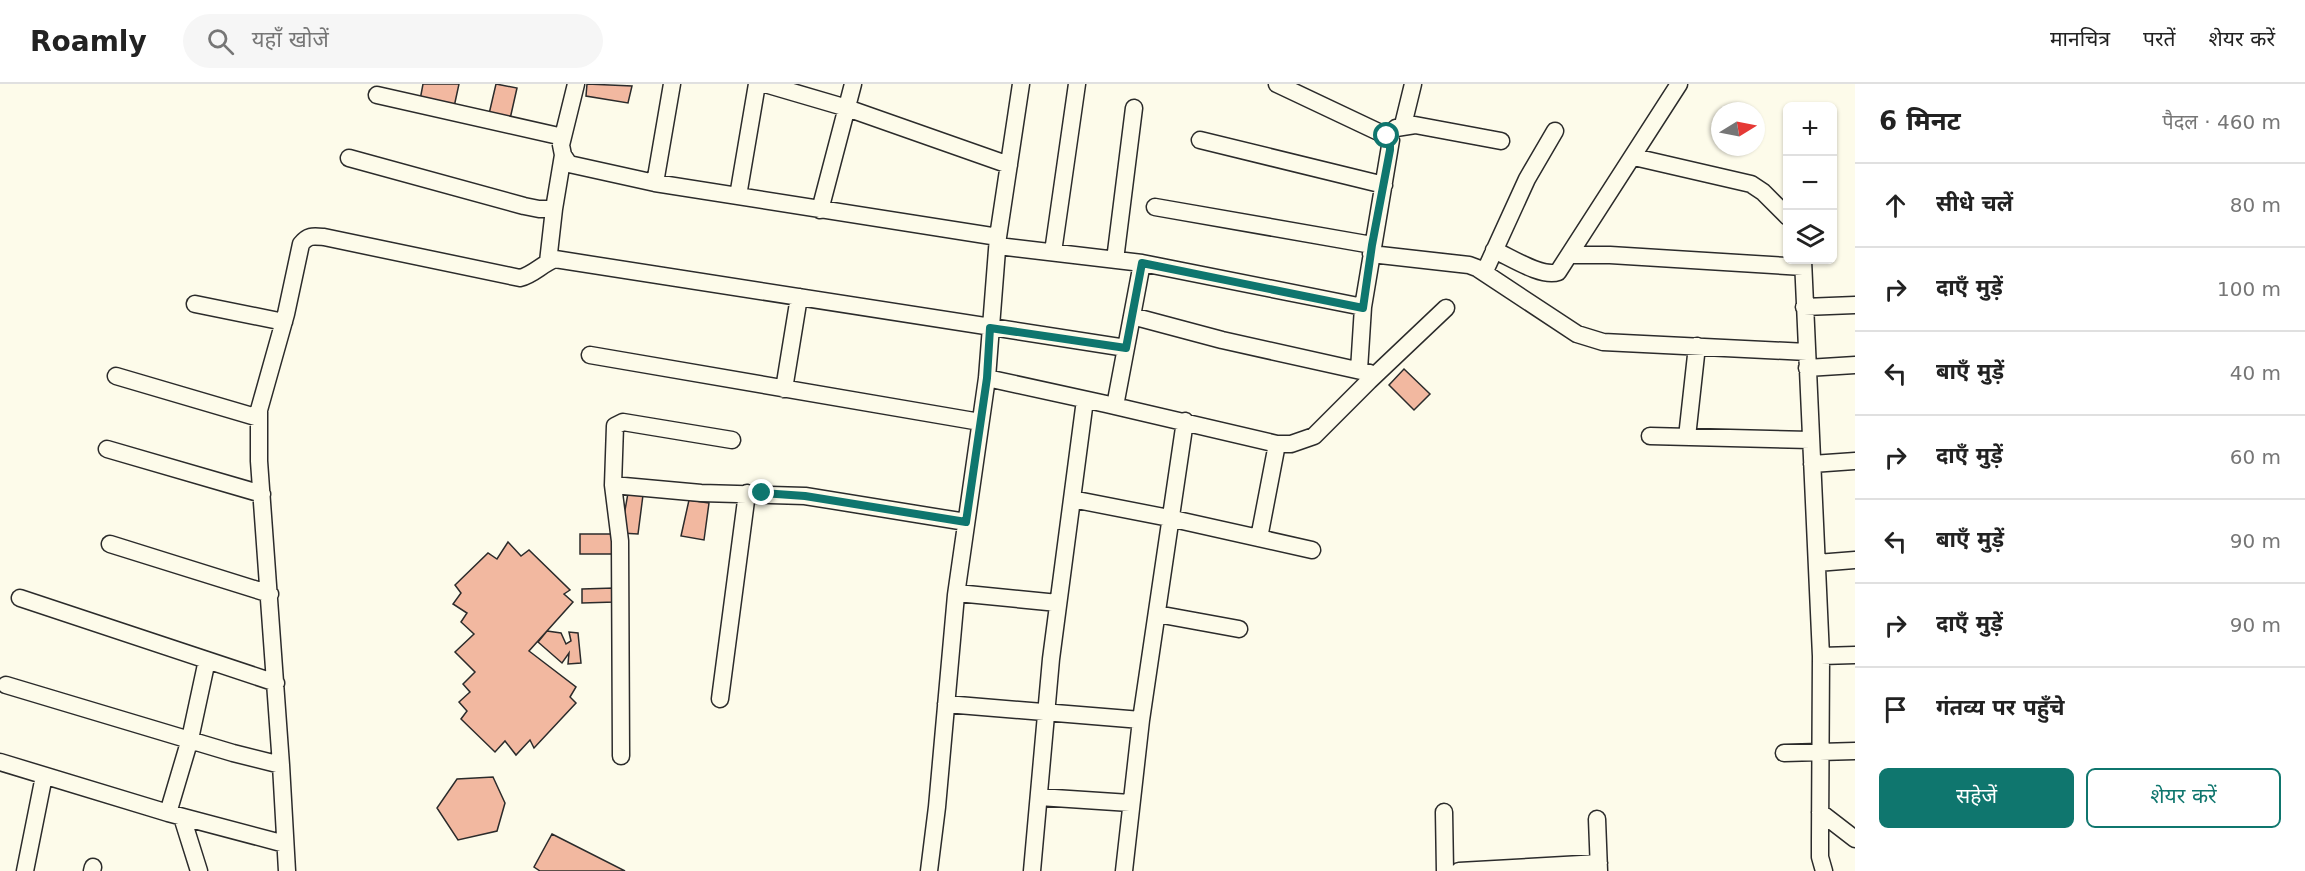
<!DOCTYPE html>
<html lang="hi">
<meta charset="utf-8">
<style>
body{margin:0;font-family:"DejaVu Sans","Noto Sans Devanagari",sans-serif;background:#f6f6f6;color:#222}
.controls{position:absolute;right:18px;top:18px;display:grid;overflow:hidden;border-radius:9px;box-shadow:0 2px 4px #0004}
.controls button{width:54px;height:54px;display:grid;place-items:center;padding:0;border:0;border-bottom:2px solid #e0e0e0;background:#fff;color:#222;font:30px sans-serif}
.compass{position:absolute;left:1711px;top:18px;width:54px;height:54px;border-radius:50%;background:#fff;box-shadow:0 2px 4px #0004;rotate:80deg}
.stop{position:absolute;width:18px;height:18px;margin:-14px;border:4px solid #0f766e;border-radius:50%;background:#fff}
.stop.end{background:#0f766e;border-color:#fff;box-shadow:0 2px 6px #0008}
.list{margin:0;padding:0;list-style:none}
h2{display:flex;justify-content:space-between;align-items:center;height:78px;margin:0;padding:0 24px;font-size:26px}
h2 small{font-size:20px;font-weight:400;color:#767676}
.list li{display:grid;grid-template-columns:39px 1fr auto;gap:18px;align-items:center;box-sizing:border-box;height:84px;padding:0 24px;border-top:2px solid #e0e0e0}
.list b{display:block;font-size:22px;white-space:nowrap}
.list em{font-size:20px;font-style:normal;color:#767676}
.actions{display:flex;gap:12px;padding:18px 24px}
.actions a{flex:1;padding:14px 0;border:2px solid #0f766e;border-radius:9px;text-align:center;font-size:21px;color:#0f766e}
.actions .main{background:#0f766e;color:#fff}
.icon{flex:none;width:33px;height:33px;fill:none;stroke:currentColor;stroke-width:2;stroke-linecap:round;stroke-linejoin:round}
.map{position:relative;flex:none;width:1855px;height:787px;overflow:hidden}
header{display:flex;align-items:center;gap:36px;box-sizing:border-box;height:84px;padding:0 30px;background:#fff;border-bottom:2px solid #e0e0e0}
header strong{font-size:28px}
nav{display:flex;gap:33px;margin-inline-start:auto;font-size:21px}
.search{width:420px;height:54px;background:#f6f6f6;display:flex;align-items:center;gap:15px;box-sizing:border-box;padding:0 21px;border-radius:33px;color:#767676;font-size:22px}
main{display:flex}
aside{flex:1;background:#fff}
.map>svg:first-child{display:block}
.building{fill:#f2b8a0;stroke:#2b2b2b;stroke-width:1.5}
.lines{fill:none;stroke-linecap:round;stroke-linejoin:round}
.minor-casing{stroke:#2b2b2b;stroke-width:19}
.minor{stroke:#fdfbea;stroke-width:16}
.route{stroke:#0f766e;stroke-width:8}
</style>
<header>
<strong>Roamly</strong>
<div class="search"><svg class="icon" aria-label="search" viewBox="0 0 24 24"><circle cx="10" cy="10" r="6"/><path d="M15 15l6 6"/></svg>यहाँ खोजें</div>
<nav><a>मानचित्र</a><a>परतें</a><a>शेयर करें</a></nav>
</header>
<main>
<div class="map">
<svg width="1855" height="787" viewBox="0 0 1855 787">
<rect width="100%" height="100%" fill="#fdfbea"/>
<path class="building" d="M423 0H459L454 23 420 16Z
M496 0 517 4 510 35 489 30Z
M587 0 632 2 628 19 586 12Z
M1404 285 1430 310 1414 326 1389 301Z
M628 409 643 411 638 450 621 449Z
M689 416 709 419 704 456 681 452Z
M580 450H616V470H580Z
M508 458 521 472 529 466 570 506 564 510 573 518 529 567 576 603 570 613 576 619 534 664 530 656 516 671 505 657 495 668 461 635 467 627 459 618 470 608 463 600 475 588 455 568 474 550 461 538 467 529 453 520 461 509 455 501 488 469 497 475Z
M614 504 615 518 582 519V505Z
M547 547 561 549 566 560 571 557 569 548 578 549 581 579 568 580 569 569 562 579 538 558Z
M493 693 505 719 497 747 458 756 437 724 457 695Z
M552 750 625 787H540L534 783Z"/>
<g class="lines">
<defs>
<path id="minor" d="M576 0 561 61 563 71 569 80 655 99 998 153
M765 0 847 24 1009 81
M1277 0 1387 52 1391 56 1363 223 1359 286
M377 11 563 53
M1403 41 1413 0
M1387 52 1396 44 1415 41 1501 57
M1200 56 1384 101
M1634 73 1751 100 1763 108 1788 133
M349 74 524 122 539 125H554L563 71
M655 99 672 0
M738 112 757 0
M1155 123 1372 161
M820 126 853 0
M998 162 1142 179 1363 223
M1494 166C1510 173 1542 194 1558 188L1679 0
M1053 168 1077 0
M1371 170 1469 181 1477 184 1577 250 1603 258 1807 268
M1571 171H1610L1803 183
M1115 176 1134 24
M1803 176 1821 572 1820 756V773L1824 787
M548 178 554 125
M1485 187 1527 95 1555 47
M195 220 284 238
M1804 223 1855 221
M1132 232 1222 256 1370 289
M590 271 980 338
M1807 284 1855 281
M116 292 259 334
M987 294 1106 320 1277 360H1291L1314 352 1369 297 1446 224
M784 305 799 213
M1115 322 1142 179
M1650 352 1810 356
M1687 353 1697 262
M107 365 262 410
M1812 380 1855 377
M613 401 615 342 623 338 732 356
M1072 415 1169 434 1312 466
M1259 454 1277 360
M110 460 270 510
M1817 479 1855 476
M957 509 1058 519
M20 514 276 599
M1157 530 1239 545
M1821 572 1855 571
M6 601 233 669 281 681 287 787
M720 615 747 409
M946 620 1141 636
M1784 669 1855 667
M621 672 620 457 613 401 701 409 805 412 966 438
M0 678 168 729 285 760
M281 681 259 377V326L286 230 301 160C308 151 313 152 324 153L520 194C533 191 542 180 555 175L1126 264
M1039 713 1130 719
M1444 728 1445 787
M1820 728 1855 755
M168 729 190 655 207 576
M182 733 199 787
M1597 735 1599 787
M25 787 44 692
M92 787 93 783
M929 787 937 723 956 511 987 294 998 153 1021 0
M1032 787 1051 575 1085 316
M1124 787 1141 636 1185 337
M1459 787 1599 779"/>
</defs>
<use href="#minor" class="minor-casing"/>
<use href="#minor" class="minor"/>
</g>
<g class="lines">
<path class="route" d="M762 409 805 412 966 438 987 294 990 244 1126 264 1142 179 1363 224 1372 161 1390 66V56L1387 52"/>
</g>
</svg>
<div class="controls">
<button>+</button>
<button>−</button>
<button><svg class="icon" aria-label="layers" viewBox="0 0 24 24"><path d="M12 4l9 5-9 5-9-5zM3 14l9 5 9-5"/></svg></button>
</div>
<svg class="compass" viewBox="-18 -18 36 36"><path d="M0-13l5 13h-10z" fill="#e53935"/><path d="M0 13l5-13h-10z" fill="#767676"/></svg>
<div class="stop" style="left:1387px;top:52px"></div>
<div class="stop end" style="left:762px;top:409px"></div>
</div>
<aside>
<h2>6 मिनट<small>पैदल · 460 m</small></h2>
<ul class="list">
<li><svg class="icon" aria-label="ahead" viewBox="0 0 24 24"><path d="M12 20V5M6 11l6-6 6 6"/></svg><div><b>सीधे चलें</b></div><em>80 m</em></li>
<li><svg class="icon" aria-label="right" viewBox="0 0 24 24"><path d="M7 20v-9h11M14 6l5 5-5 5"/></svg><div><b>दाएँ मुड़ें</b></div><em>100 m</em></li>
<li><svg class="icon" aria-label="left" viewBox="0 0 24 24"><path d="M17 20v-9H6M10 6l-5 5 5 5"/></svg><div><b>बाएँ मुड़ें</b></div><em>40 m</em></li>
<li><svg class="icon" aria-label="right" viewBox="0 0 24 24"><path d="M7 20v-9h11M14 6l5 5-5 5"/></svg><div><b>दाएँ मुड़ें</b></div><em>60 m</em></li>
<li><svg class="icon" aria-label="left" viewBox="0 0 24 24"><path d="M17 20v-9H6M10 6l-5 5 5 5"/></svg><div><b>बाएँ मुड़ें</b></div><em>90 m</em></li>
<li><svg class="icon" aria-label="right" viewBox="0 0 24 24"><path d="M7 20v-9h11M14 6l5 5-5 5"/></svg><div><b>दाएँ मुड़ें</b></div><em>90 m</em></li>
<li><svg class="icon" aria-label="arrive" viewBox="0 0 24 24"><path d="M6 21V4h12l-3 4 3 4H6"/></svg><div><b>गंतव्य पर पहुँचे</b></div></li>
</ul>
<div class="actions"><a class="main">सहेजें</a><a>शेयर करें</a></div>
</aside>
</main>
